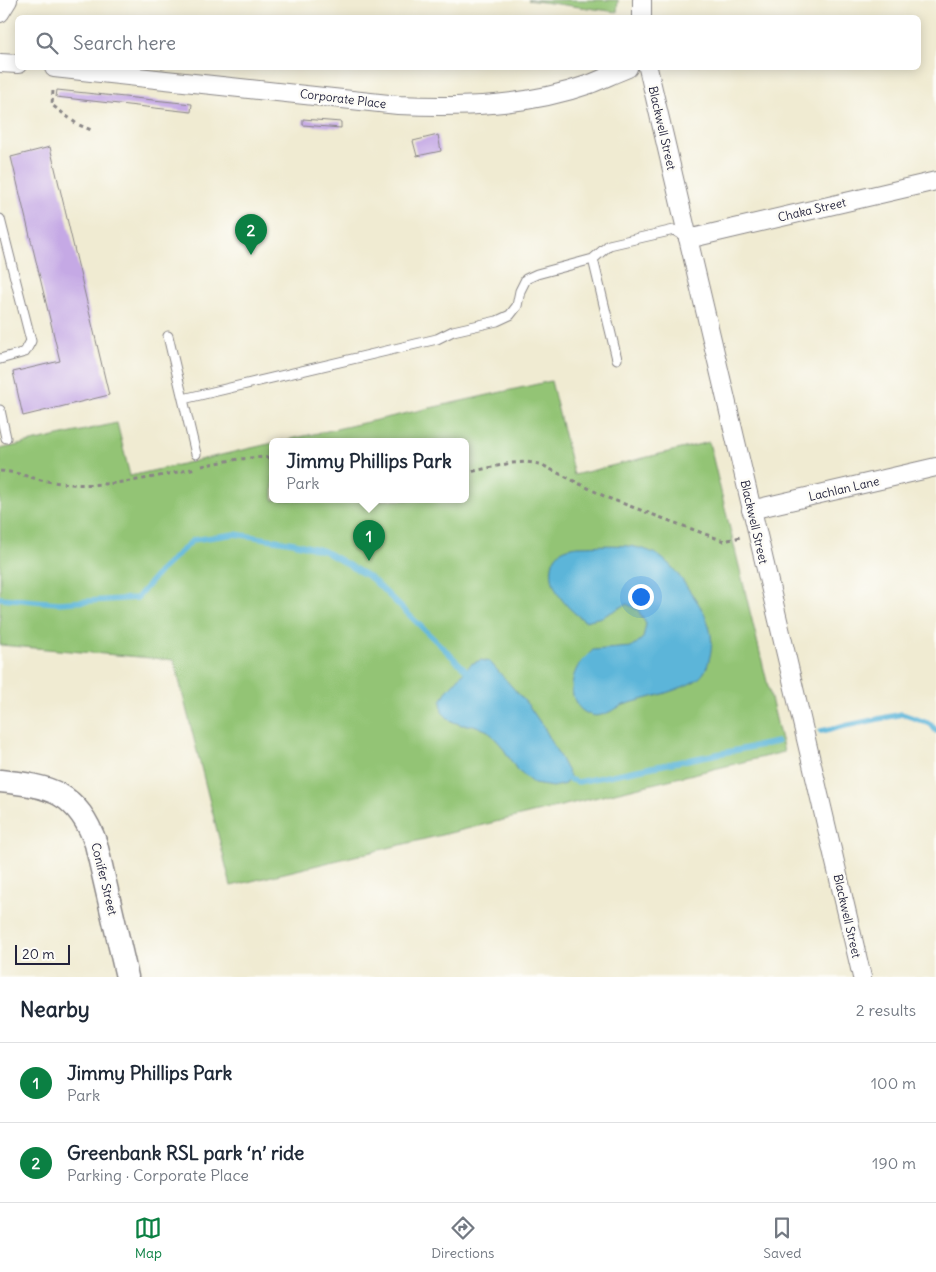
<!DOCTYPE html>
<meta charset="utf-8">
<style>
body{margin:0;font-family:Delius,sans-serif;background:#f2f2f3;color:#1f2937}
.scale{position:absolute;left:15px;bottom:12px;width:55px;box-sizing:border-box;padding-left:5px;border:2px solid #22223b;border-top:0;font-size:14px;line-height:18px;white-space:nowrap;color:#22223b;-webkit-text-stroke:4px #fdfcf7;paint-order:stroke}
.you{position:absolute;left:640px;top:596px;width:18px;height:18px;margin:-12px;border:4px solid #fff;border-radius:50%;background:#1a73e8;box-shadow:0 0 0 8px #1a73e833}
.badge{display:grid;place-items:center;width:32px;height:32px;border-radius:50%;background:#0b8043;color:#fff;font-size:16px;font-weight:700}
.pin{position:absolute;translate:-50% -41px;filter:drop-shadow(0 1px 2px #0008)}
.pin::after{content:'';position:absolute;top:26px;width:18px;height:15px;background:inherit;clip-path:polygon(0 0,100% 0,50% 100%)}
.popup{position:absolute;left:269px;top:438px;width:200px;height:65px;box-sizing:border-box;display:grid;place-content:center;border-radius:8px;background:#fff;filter:drop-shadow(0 1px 4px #0005);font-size:16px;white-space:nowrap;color:#747a83}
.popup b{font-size:19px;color:#1f2937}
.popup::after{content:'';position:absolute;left:50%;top:100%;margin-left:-10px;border:10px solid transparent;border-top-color:#fff}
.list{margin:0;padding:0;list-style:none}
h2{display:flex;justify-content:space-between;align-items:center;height:65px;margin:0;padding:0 20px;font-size:21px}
h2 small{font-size:16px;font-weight:400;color:#747a83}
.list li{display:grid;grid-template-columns:32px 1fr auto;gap:15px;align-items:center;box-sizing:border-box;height:80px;padding:0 20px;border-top:1px solid #e0e1e3}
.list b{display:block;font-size:19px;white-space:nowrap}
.list p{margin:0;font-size:16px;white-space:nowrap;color:#747a83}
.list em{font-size:16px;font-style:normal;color:#747a83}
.icon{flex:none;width:28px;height:28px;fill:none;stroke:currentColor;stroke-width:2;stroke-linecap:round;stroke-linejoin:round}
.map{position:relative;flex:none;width:936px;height:977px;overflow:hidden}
.search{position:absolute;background:#fff;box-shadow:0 2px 12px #0003;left:15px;right:15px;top:15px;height:55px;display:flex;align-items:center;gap:12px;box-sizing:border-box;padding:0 18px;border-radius:8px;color:#747a83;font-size:19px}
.sheet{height:225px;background:#fff}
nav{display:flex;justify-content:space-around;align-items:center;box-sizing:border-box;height:70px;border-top:1px solid #e0e1e3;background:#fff;font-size:14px;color:#747a83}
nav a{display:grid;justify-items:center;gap:2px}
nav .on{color:#0b8043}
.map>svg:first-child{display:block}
.green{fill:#93c474;stroke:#5a7358}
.water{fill:#5cb5d9;stroke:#3f6c8a}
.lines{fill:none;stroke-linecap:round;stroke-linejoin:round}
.stream{stroke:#5cb5d9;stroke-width:5.5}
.building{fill:#c5a9e5}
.service-casing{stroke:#898686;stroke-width:11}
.minor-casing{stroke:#898686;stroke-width:20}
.tertiary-casing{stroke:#898686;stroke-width:25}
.path{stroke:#898686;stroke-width:3;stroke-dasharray:4 4;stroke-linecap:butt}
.service{stroke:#fff;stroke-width:9}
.minor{stroke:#fff;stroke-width:18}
.tertiary{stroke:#fff;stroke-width:22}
.labels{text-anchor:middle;stroke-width:5;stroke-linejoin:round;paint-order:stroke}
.street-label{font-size:12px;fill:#22223b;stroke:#fdfcf7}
</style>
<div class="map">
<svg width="936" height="977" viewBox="0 0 936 977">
<rect width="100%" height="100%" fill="#fdfcf7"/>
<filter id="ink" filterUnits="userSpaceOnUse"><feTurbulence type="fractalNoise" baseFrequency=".02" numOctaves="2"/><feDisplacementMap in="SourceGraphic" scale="10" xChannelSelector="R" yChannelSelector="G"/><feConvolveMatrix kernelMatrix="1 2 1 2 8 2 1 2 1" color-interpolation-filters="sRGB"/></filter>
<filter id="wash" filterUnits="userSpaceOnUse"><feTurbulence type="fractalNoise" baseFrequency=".0096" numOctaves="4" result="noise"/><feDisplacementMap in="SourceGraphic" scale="20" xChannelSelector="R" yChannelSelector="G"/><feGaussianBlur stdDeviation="1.12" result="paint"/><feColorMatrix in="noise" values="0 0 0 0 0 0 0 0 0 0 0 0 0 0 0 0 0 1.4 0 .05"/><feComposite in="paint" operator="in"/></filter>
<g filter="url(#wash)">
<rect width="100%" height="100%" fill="#f0ebd2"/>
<path class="green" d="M528 0H618L617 12Z
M551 381 574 475 709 442 784 752 231 886 174 660 0 645V449L117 423 130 476 273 443V500H465V442H278Z"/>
<path class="water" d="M577 546C604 546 635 541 659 556 671 564 681 578 689 590 705 611 717 633 709 660 707 669 703 676 695 681 675 692 651 697 630 703 617 706 603 719 591 715 572 709 568 687 576 670 579 663 587 656 593 650L632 647 643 638 646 624 638 610 627 604 602 617 585 621C566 608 546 586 553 562 557 550 566 548 577 546Z
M481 660 490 662 529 706 546 731 570 776 565 784 553 787 534 784 517 770 501 745 488 731 474 725H462L451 721 442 712 441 701 446 692 471 664Z"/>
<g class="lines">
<path class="stream" d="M0 598 58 603 137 598 160 571 193 540 235 534 294 543 324 551 371 578 471 675
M821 731 902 714 931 724 936 731
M562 777 578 782 777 742"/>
</g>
<g id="blocks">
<path class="building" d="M57 90 192 104 191 112 56 97Z
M303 119 341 122V128L303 125Z
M438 135 441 151 417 156 413 141Z
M50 147 109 395 23 416 13 372 60 361 11 157Z"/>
</g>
</g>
<g filter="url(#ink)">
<use href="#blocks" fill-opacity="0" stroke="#898686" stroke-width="1"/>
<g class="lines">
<defs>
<path id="service" d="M0 219 31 341 25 352 0 359
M593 259 617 359
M168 336 196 454
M183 399 437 339 453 331 497 321 510 315 517 306 520 291 526 279 537 274 593 259 609 245 674 230 687 238
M0 410 6 438"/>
<path id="minor" d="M642 0V18
M0 13 8 0
M0 63 18 64
M54 68 398 105C463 108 528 106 590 84 603 79 615 73 628 68
M648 68 862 977
M688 239 936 181
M751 510 936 467"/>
<path id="tertiary" d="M0 781C50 786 78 792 96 844L127 977"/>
</defs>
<use href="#service" class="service-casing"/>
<use href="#minor" class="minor-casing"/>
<use href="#tertiary" class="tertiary-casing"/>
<path class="path" d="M53 91 52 105 77 124 91 130
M202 466C225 461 249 456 273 458
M0 471C16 472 26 476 41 480 50 482 61 483 71 484 113 487 155 477 196 468
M465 473 511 463 526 462 540 464 608 498 724 541 741 537"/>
<use href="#service" class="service"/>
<use href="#minor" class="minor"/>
<use href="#tertiary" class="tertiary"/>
</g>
</g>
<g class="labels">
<g class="street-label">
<text transform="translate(343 99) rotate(7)" y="4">Corporate Place</text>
<text transform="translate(662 128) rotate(77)" y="4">Blackwell Street</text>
<text transform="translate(812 210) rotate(-13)" y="4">Chaka Street</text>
<text transform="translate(844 489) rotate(-13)" y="4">Lachlan Lane</text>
<text transform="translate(754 522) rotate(77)" y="4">Blackwell Street</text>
<text transform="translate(104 879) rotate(76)" y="4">Conifer Street</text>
<text transform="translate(847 916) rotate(77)" y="4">Blackwell Street</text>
</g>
</g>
</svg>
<div class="scale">20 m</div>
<div class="you"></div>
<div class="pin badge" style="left:369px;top:561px">1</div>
<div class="popup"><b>Jimmy Phillips Park</b>Park</div>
<div class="pin badge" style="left:251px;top:255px">2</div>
<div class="search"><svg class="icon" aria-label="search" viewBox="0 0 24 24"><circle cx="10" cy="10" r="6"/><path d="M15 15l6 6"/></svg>Search here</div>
</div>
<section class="sheet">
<h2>Nearby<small>2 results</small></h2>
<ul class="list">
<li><span class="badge">1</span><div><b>Jimmy Phillips Park</b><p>Park</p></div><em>100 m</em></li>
<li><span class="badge">2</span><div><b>Greenbank RSL park ‘n’ ride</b><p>Parking · Corporate Place</p></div><em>190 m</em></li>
</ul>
</section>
<nav>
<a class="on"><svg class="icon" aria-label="map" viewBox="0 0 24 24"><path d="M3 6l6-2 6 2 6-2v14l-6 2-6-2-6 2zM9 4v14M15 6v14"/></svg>Map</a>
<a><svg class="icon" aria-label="directions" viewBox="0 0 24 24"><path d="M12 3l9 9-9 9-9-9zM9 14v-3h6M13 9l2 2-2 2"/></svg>Directions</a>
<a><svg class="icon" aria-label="saved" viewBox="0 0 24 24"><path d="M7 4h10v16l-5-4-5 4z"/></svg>Saved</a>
</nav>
